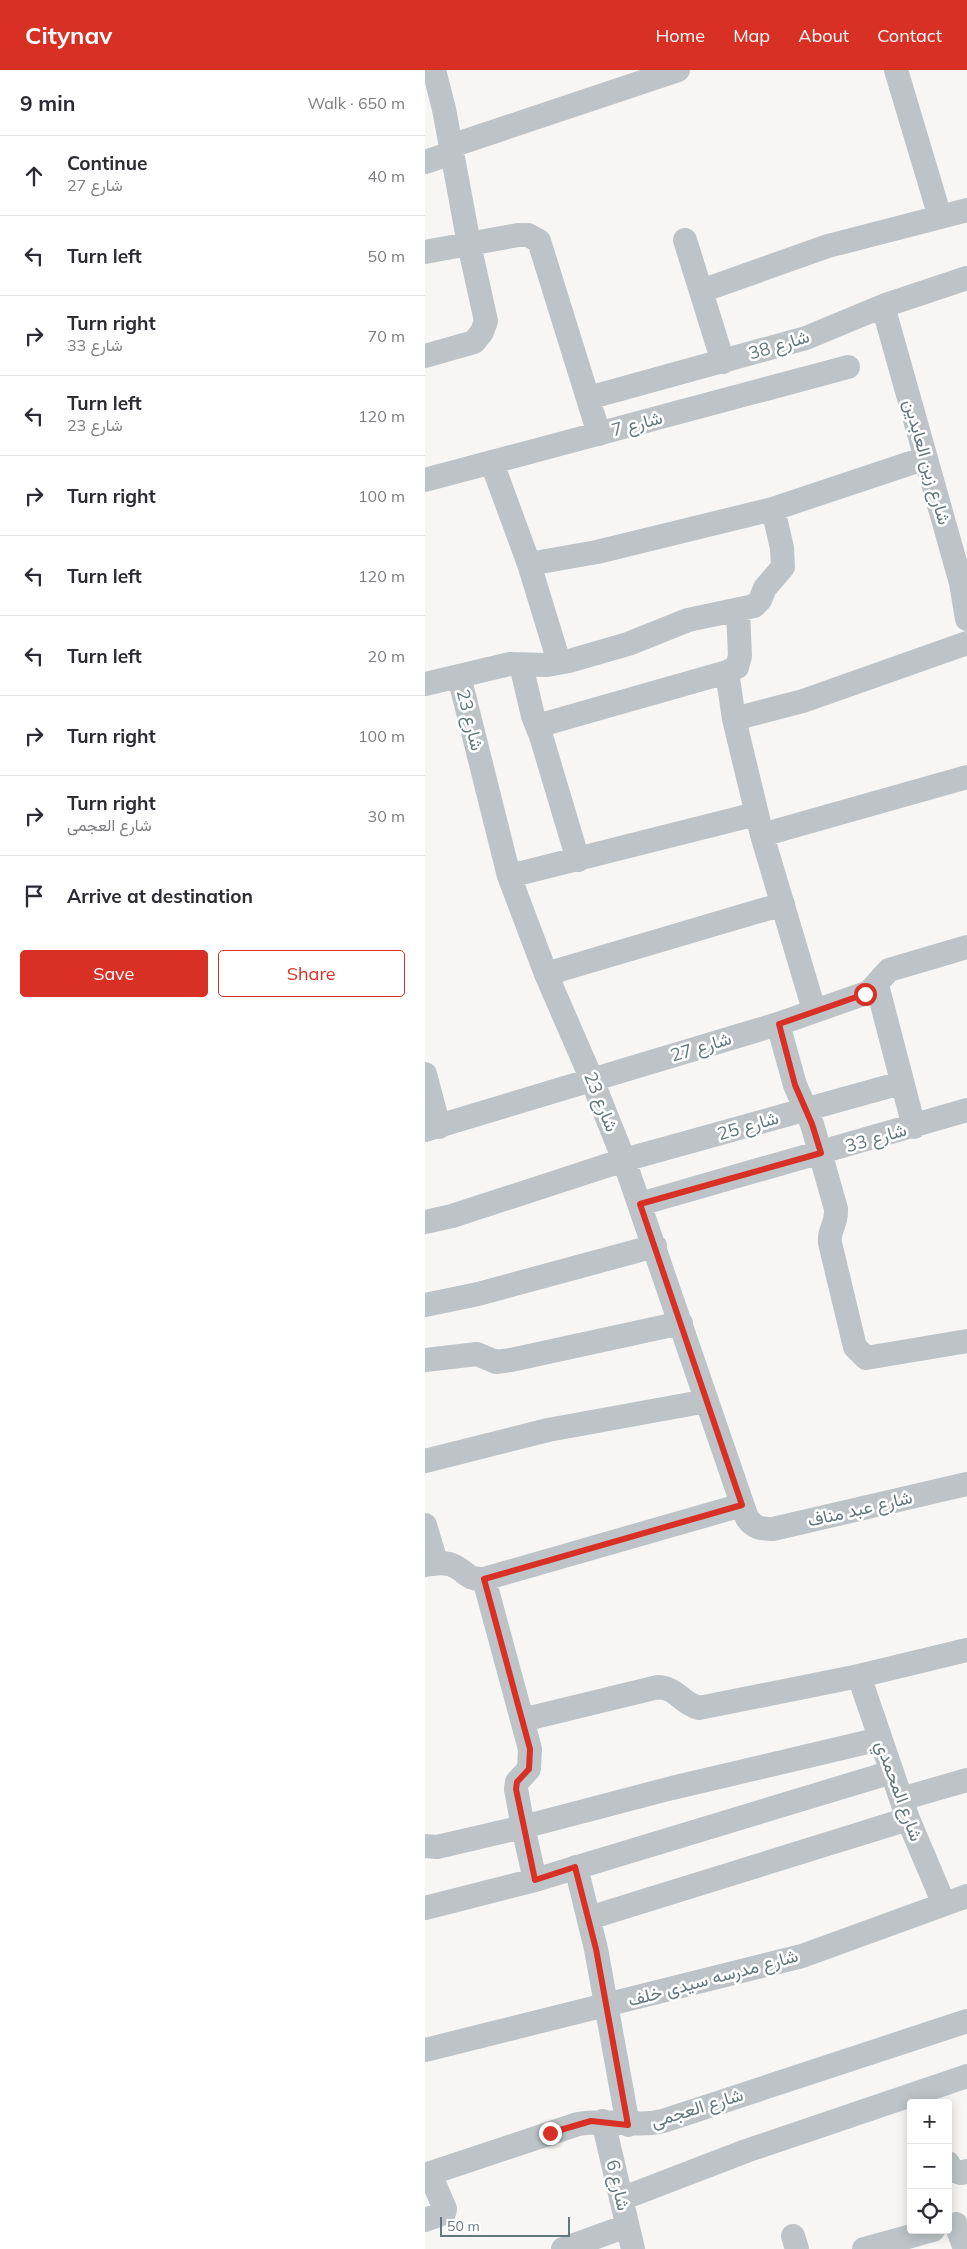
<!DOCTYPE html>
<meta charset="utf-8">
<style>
body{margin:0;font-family:Mulish,Vazirmatn,sans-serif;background:#f2f2f3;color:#2b2b33}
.controls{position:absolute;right:15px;bottom:15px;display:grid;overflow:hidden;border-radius:5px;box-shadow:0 2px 12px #0003}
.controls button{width:45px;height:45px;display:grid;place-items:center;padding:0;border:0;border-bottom:1px solid #e1e1e2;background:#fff;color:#2b2b33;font:25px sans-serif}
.scale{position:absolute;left:15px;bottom:12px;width:130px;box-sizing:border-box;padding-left:5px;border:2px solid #63777e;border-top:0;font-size:14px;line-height:18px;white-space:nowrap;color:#63777e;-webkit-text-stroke:4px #fff;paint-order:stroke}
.stop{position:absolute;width:15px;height:15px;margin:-11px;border:4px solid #d93025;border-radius:50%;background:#fff}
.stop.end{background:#d93025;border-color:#fff;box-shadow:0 1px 5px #0008}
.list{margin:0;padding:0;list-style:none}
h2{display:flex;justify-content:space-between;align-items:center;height:65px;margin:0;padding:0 20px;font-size:21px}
h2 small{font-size:16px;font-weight:400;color:#7c7c81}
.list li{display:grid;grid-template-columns:32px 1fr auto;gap:15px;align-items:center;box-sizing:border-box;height:80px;padding:0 20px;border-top:1px solid #e1e1e2}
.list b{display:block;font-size:19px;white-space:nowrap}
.list p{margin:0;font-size:16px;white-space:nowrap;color:#7c7c81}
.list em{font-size:16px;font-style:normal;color:#7c7c81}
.actions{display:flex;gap:10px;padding:15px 20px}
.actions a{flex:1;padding:11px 0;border:1px solid #d93025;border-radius:5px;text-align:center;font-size:18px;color:#d93025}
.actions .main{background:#d93025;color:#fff}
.icon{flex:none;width:28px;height:28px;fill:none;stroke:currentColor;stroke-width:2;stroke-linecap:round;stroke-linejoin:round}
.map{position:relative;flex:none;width:542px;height:2179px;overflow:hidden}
header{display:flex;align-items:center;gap:30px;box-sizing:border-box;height:70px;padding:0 25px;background:#d93025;color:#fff}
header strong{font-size:24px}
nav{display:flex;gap:28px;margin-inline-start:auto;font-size:18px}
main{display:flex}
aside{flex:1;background:#fff}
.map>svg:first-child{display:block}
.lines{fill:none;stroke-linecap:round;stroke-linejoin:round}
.minor{stroke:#bdc3c6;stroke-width:24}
.route{stroke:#d93025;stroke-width:6}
.labels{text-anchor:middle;stroke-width:5;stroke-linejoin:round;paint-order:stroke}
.street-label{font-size:18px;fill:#63777e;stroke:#fff}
</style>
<header>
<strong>Citynav</strong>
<nav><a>Home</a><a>Map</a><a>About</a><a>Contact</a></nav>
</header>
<main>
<aside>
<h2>9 min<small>Walk · 650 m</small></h2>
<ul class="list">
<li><svg class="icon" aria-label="ahead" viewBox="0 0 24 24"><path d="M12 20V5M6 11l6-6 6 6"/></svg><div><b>Continue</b><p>شارع 27</p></div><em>40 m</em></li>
<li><svg class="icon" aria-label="left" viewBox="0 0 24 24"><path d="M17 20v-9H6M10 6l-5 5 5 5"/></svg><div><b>Turn left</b></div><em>50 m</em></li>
<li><svg class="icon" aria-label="right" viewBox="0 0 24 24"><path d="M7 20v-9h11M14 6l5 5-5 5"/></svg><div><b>Turn right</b><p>شارع 33</p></div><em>70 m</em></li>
<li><svg class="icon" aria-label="left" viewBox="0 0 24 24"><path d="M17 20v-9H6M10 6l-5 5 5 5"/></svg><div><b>Turn left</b><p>شارع 23</p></div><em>120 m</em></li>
<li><svg class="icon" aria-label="right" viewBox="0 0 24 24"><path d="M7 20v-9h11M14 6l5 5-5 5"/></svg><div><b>Turn right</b></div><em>100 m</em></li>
<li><svg class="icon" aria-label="left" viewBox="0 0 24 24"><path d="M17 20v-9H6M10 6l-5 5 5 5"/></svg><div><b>Turn left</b></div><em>120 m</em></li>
<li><svg class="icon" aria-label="left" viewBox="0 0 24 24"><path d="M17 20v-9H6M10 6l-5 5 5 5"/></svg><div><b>Turn left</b></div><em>20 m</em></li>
<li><svg class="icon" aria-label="right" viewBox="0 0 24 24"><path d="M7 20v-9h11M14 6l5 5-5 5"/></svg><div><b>Turn right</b></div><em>100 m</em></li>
<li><svg class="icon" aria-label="right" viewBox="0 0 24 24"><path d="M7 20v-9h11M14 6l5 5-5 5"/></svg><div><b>Turn right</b><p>شارع العجمى</p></div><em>30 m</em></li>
<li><svg class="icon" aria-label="arrive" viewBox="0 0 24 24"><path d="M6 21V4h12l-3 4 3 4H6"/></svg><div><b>Arrive at destination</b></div></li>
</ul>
<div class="actions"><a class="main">Save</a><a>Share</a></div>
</aside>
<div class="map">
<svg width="542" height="2179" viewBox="0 0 542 2179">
<rect width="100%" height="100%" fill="#f7f6f4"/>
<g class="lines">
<path class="minor" d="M471 0 515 147
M26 76 253 0
M0 92 27 83
M260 170 298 292
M0 182 93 165H103L114 171 174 364
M276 221 403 176 542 140
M458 236 536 513 542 549
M0 286 49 272 57 262 61 251 44 174 19 39 9 0
M163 328 381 268 458 236 542 208
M67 393 104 494 134 592
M0 410 423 297
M104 494 172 482 348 439 501 388
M313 541 315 586 312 597 302 602 309 649 378 631 542 573
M96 595 108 646 116 666 153 790
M34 606 84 806 121 904 167 1010 199 1090 322 1448C329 1458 336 1459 348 1459L542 1414
M0 614 85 594 122 595 144 591 203 574 263 550 329 536 335 530 340 518 358 497 357 478 348 439
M309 649 337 765 389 940
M112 656 302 602
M337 765 542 707
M84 806 331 744
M121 904 358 834
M452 915 489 1057
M353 954 370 1015 387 1054 411 1139C412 1155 403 1160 405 1173L430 1277 441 1288 542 1271
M0 1004 14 1057
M0 1060 353 954 444 922 464 900 542 877
M215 1134 542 1040
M0 1152 27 1146 199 1090 476 1013
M0 1235 53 1224 230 1176
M0 1290 52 1284 71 1292 86 1290 256 1253
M0 1391 123 1360 282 1331
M0 1455 11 1492
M0 1495C10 1493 22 1491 31 1497 44 1504 41 1509 59 1509L317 1435
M59 1509 105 1679 104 1699 92 1712 91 1719 98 1757 247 1718 455 1669
M434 1606 483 1749 519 1834
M97 1650 233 1617C252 1618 256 1633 274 1638L434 1606 542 1580
M476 1729 542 1710
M0 1776 12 1777 98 1757 110 1810
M151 1797 171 1879 203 2055
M0 1838 110 1810 467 1702
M164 1848 483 1749
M0 1980 377 1886 542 1826
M178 2051 208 2179
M523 2093 527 2100 536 2103 542 2101
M0 2105 153 2054C182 2048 208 2058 238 2051L542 1951
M196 2129 321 2081 542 2006
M0 2150 19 2143 20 2139 5 2104
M531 2154 540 2179
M368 2166 372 2179
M138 2179 202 2156
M439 2179 508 2160"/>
</g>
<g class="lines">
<path class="route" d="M125 2063 166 2051 203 2055 171 1879 150 1797 110 1810 91 1719 92 1712 104 1699 105 1679 59 1509 317 1435 215 1134 396 1083 387 1054 370 1015 354 954 440 924"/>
</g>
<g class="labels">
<g class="street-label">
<text transform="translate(354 275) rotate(-17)" y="6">شارع 38</text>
<text transform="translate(212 354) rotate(-15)" y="6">شارع 7</text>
<text transform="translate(502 392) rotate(74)" y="6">شارع زين العابدين</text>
<text transform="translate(45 650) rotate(76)" y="6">شارع 23</text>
<text transform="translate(276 977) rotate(-17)" y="6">شارع 27</text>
<text transform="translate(176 1032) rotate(68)" y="6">شارع 23</text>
<text transform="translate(323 1056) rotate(-16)" y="6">شارع 25</text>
<text transform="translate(451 1068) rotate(-16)" y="6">شارع 33</text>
<text transform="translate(435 1439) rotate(-13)" y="6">شارع عبد مناف</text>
<text transform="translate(474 1721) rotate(70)" y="6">شارع المحمدي</text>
<text transform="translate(288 1908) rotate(-15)" y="6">شارع مدرسه سيدى خلف</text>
<text transform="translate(272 2038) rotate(-17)" y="6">شارع العجمى</text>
<text transform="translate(193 2115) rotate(77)" y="6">شارع 6</text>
</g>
</g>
</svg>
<div class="controls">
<button>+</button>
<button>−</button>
<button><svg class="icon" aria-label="locate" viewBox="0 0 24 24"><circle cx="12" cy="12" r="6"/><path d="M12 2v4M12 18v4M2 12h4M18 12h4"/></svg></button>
</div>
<div class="scale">50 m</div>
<div class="stop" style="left:440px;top:924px"></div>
<div class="stop end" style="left:125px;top:2063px"></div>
</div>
</main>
